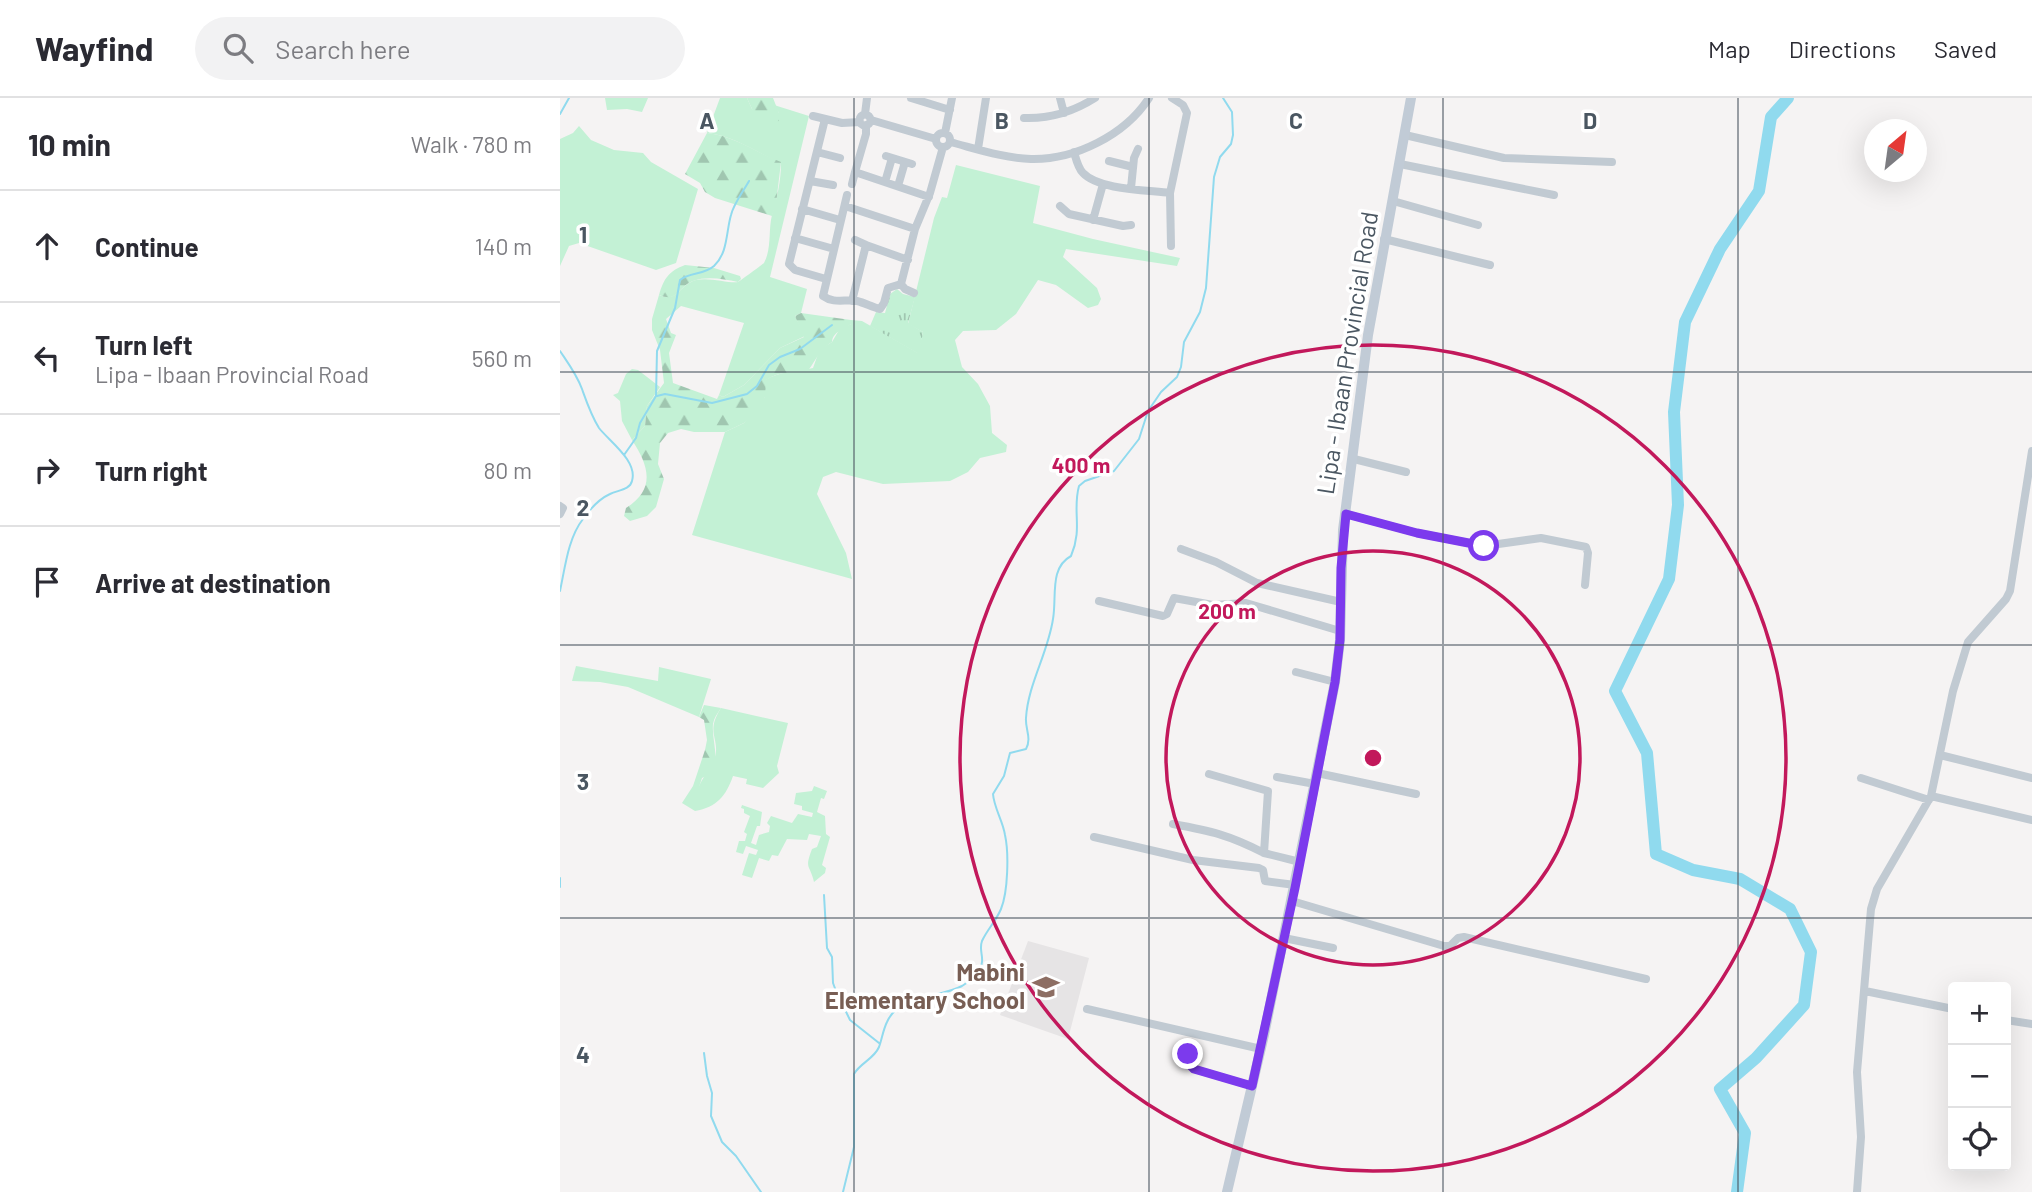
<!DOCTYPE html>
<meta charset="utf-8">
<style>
body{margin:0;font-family:Barlow,sans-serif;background:#f2f2f3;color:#2b2b33}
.controls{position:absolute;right:21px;bottom:21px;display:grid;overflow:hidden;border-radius:7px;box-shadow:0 7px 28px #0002}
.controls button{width:63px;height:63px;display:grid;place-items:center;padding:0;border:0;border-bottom:2px solid #e1e1e2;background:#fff;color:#2b2b33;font:35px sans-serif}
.compass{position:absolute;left:1304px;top:21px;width:63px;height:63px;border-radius:50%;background:#fff;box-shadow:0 7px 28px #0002;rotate:29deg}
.stop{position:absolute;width:21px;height:21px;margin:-16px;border:5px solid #7c3aed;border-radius:50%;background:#fff}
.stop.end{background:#7c3aed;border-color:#fff;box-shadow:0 2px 7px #0008}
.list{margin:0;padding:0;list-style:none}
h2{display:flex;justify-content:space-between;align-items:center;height:91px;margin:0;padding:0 28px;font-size:30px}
h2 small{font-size:23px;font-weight:400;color:#7c7c81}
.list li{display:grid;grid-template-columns:46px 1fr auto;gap:21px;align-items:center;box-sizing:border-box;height:112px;padding:0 28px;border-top:2px solid #e1e1e2}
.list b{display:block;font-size:26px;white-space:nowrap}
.list p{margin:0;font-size:23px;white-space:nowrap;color:#7c7c81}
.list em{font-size:23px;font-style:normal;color:#7c7c81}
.icon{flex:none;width:38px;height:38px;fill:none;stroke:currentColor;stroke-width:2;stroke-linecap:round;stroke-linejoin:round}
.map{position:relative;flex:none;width:1472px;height:1094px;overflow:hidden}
header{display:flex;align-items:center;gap:42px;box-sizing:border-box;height:98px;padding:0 35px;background:#fff;border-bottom:2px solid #e1e1e2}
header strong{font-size:33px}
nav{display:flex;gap:38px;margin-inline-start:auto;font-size:24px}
.search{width:490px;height:63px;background:#f2f2f3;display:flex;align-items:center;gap:18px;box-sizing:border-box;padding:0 24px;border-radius:38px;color:#7c7c81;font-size:26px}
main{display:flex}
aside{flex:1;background:#fff}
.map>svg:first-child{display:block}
.education{fill:#e6e4e5}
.grass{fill:#c3f1d5}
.forest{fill:url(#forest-firs)}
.park{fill:url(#park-tufts)}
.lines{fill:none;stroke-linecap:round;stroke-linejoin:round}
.stream{stroke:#90daee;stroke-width:2}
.river{stroke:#90daee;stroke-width:12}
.street{stroke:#c1cad2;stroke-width:8}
.secondary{stroke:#c1cbd6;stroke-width:10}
.route{stroke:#7c3aed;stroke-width:9}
.grid{fill:none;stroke:#4a5661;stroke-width:2;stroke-opacity:0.55}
.ring{fill:none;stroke:#c2185b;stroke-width:3.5}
.labels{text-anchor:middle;stroke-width:7;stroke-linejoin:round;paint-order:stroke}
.street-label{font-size:24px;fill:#4a5661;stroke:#fff}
.education-label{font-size:24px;font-weight:bold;fill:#785e54;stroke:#fff;text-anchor:end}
.grid-label{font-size:23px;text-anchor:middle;font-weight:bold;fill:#4a5661;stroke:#fff;stroke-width:7;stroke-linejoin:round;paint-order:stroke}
.centre{fill:#c2185b;stroke:#fff;stroke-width:3.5}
.ring-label{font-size:21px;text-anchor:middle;font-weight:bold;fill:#c2185b;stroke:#fff;stroke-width:7;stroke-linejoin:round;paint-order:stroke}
</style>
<header>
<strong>Wayfind</strong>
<div class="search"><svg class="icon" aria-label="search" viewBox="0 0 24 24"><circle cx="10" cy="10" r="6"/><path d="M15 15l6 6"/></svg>Search here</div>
<nav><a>Map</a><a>Directions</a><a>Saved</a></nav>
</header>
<main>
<aside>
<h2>10 min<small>Walk · 780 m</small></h2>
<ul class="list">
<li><svg class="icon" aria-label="ahead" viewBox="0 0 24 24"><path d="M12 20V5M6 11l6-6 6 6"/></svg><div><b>Continue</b></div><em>140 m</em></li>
<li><svg class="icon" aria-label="left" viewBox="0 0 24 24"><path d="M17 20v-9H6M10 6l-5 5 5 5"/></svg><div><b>Turn left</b><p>Lipa - Ibaan Provincial Road</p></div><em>560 m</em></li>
<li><svg class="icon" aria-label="right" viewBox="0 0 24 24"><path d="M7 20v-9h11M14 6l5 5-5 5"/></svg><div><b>Turn right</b></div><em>80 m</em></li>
<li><svg class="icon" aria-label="arrive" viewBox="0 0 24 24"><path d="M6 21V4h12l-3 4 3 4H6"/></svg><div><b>Arrive at destination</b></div></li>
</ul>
</aside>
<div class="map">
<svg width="1472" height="1094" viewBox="0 0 1472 1094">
<defs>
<pattern id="forest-firs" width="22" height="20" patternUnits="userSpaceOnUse" patternTransform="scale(1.75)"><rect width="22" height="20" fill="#c3f1d5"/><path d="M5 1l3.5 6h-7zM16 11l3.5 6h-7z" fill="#a0c6b0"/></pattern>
<pattern id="park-tufts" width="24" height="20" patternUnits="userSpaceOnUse" patternTransform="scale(1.75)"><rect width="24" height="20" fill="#c3f1d5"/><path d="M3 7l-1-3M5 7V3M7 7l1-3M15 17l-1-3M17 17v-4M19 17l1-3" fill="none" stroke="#a0c6b0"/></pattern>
</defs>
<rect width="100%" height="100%" fill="#f5f3f3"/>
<path class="education" d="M468 843 529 860 508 941 440 917Z"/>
<path class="grass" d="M45 0H88L82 14 67 11 47 12Z
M160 0H187L192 11 219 15 214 7 249 18 210 179 247 191 241 215 235 218 245 238 220 250 184 287 163 299 159 297 184 225 121 208 106 221H92L99 197C119 205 118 187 136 182 150 179 171 186 178 184 180 183 203 166 204 165 212 150 208 133 212 117 217 100 221 83 221 65 195 54 175 38 147 35Z
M19 28 31 42 54 52 83 55 91 64 138 91 116 165 96 172 19 145 9 148 0 168V41L13 35Z
M396 67 480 88 473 125 533 141 620 160 617 168 506 151 503 159 537 190 541 201 538 207 528 210 496 187 478 182 456 216 436 232 403 233 395 242 402 269 418 286 430 308 432 335 447 347 446 354 420 360 408 374 390 383 323 386 276 374 263 379 257 396 286 455 292 481 132 437 165 334 184 325 205 299V282C220 273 236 274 253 270L258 256 264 249 272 244 279 232 291 226V222L302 223 358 255 363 234 348 226 374 120 382 99 387 100Z
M72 271 78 272 100 289 87 308 85 328 72 342 62 323 60 303 53 297 58 295 66 276Z
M16 568 98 583 99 569 151 581 139 619 68 589 40 584 12 583Z
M161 610 228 625 217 668 219 675 203 690 186 686 187 681 173 678C166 698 157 709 135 713L122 705 133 688H139C143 679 152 669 155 659 160 640 145 635 161 610Z
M254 688 267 693 264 701 261 700 257 714 265 718 266 736 270 739 262 767 266 770 265 775 254 784C250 766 244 772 252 751L257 749 261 738 249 736 247 742 227 741 218 758 212 757 209 763 199 760 192 780 182 777 189 755 196 757 198 752 186 748 183 756 176 754 179 743H185L187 736 184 734 190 718 184 715V711L181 710 182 707 202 714 200 728H197L191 745 196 747 199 737 209 734 210 728 207 725 211 718 232 725 238 716 252 719 253 715 242 712V708L234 706 236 695 252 693Z"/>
<path class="forest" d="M187 0H213L219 15V23L211 24 192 11Z
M147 35C175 38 195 54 221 64L216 106 212 118 155 100 145 94 140 85 125 76Z
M125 167 154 170 180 178 181 181 178 184C163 181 147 178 133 183 117 189 119 205 99 197 104 180 109 173 125 167Z
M241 215 291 222V226C284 232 273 233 272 244 257 253 254 268 242 280 228 273 219 274 206 282L205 299 201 310 184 325 165 334H134L121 331 108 335 100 345 98 366 104 381 96 409 87 418 70 423 64 418 66 410C96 391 89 368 72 342L85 328 87 308 104 285 100 252 92 232V221H106L111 235 116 237 109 255 113 285 157 301 159 297 163 299 184 287 220 250 244 239 235 218Z
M144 607 161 610C157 616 154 620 153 626 151 644 165 672 142 680L139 689 133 688 145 652 147 642 144 622 139 619Z"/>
<path class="park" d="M337 191 343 196 355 199 348 225 363 234 359 256 310 228 316 214 325 215 330 196Z"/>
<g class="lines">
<path class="stream" d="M0 16 9 0
M0 253C8 265 17 277 22 291 27 305 31 317 39 330 49 343 78 363 72 383 70 392 58 392 50 396 39 401 30 411 23 421 8 440 5 470 0 493
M97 298 105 296 152 305 187 296 197 288 209 267 220 259 240 251 272 227
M64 357 76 340 80 325 96 298 97 253 115 210 120 182C130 174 144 177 154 168 168 155 166 134 171 117 174 105 183 94 189 83
M0 780V789
M264 797 267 850 272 859 273 885 276 893 290 922 319 945
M144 955 147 978 152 995 151 1018 162 1044 176 1058 201 1094
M283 1094 294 1049V976C300 965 314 961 319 949 322 941 323 932 327 924 340 895 378 901 402 888 410 883 421 874 422 864 423 857 419 851 422 843 427 832 436 823 441 811 448 794 449 755 445 737 443 723 434 710 433 696L444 678 450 655 466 651C472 640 465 631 466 620 468 586 488 555 493 521 497 499 489 470 511 458 523 430 512 413 519 388L525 383 554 373 579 341 588 313 601 294 617 279 621 269 624 244 640 214 646 190 654 79 660 59 671 46 673 37 672 14 663 0"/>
<path class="river" d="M1177 1094 1185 1035 1160 991 1196 960 1244 907 1251 854 1230 811 1180 781 1133 772 1096 756 1087 655 1055 593 1109 481 1118 407 1114 314 1125 224 1160 151 1199 93 1211 19 1228 0"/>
<path class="street" d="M351 0 390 12
M500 0 504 15
M305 16 307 0
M299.5 22a5.5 5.5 0 1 1 11 0a5.5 5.5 0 1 1-11 0Z
M253 18 282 25 300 24
M464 20C490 21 513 14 535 0
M265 21 229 166 235 172 266 181
M311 22 376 41
M306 27V36L295 74 369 99
M376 42a7 7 0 1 1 14 0a7 7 0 1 1-14 0Z
M385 35 392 0
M845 37 944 60 1052 64
M390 44C417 51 443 60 471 61 515 62 565 37 589 0
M418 51 426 0
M257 54 280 60
M514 54C516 61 518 70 523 75 539 92 587 92 610 95
M326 58 352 66
M549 63 573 69
M840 66 994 97
M250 83 273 87
M325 84 332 60
M292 86 295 74
M338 88 345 64
M571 90 574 60 578 51
M287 97 263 198C274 206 285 201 297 203 305 205 312 209 320 211L324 205 328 190 341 186
M833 103 918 127
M285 108 355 131 370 95 383 49
M500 108 509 116 563 128 571 127
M242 111 280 122
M533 122 543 86
M235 140 274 151
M824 141 930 167
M295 142 306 147
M611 148 610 95 627 15 623 7 612 0
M341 186 355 131
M341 186 345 191 354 195
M292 203 306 147 348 162
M794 361 846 374
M0 408 3 410 0 416
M786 416 857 435 924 448 981 440 1026 449 1028 455 1025 487
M621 451 656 464 697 485 781 504
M539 503 603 518 607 516 614 500 653 507 686 505 780 533
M736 574 775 584
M1380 657 1472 680
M757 675 856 696
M649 676 708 693 704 755 740 764
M717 679 755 686
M1301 680 1369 702
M1371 698 1472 722
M613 726C651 733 669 737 704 755
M534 739 633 762 699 770 703 772 705 783 735 787
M732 803 884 848H890L898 840 904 839 1086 881
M724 840 773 850
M1305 893 1393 911
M527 911 701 951
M1446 922 1472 926
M628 955 630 967 634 971 692 988
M1297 1094 1301 1039 1297 974 1311 811 1317 791 1371 698 1393 593 1408 544 1446 501 1450 493 1472 353"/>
<path class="secondary" d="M667 1094 704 937 775 584 780 542 783 432 808 237 851 0"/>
</g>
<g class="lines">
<path class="route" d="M628 956 630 967 634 971 692 988 735 790 775 584 780 542 781 470 786 416 857 435 924 448"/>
</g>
<path class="grid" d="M294 0V1094M589 0V1094M883 0V1094M1178 0V1094M0 274H1472M0 547H1472M0 820H1472"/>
<g class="ring">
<circle cx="813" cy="660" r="207"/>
<circle cx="813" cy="660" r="413"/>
</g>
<defs>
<symbol id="school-bare" viewBox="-9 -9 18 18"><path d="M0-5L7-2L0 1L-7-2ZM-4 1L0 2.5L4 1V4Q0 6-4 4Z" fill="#8d6e63" stroke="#fff" stroke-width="2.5" paint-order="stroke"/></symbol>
</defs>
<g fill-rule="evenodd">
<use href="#school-bare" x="467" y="870" width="38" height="38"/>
</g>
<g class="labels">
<g class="street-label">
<text transform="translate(788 255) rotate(-81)" y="8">Lipa - Ibaan Provincial Road</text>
</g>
<g class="education-label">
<text x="465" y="883">Mabini<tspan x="465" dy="28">Elementary School</tspan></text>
</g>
</g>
<g class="grid-label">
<text x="147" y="31">A</text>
<text x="442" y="31">B</text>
<text x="736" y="31">C</text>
<text x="1030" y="31">D</text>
<text x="23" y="145">1</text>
<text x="23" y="418">2</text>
<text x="23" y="692">3</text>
<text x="23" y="965">4</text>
</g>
<circle cx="813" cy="660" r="10" class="centre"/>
<g class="ring-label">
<text x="521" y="375">400 m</text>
<text x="667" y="521">200 m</text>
</g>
</svg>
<div class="controls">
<button>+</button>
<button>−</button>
<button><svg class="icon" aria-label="locate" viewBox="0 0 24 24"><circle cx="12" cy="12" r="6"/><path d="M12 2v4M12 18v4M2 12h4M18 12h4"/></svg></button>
</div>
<svg class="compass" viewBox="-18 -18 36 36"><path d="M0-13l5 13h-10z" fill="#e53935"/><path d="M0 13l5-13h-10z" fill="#7c7c81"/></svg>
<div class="stop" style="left:924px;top:448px"></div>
<div class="stop end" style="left:628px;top:956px"></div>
</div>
</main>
